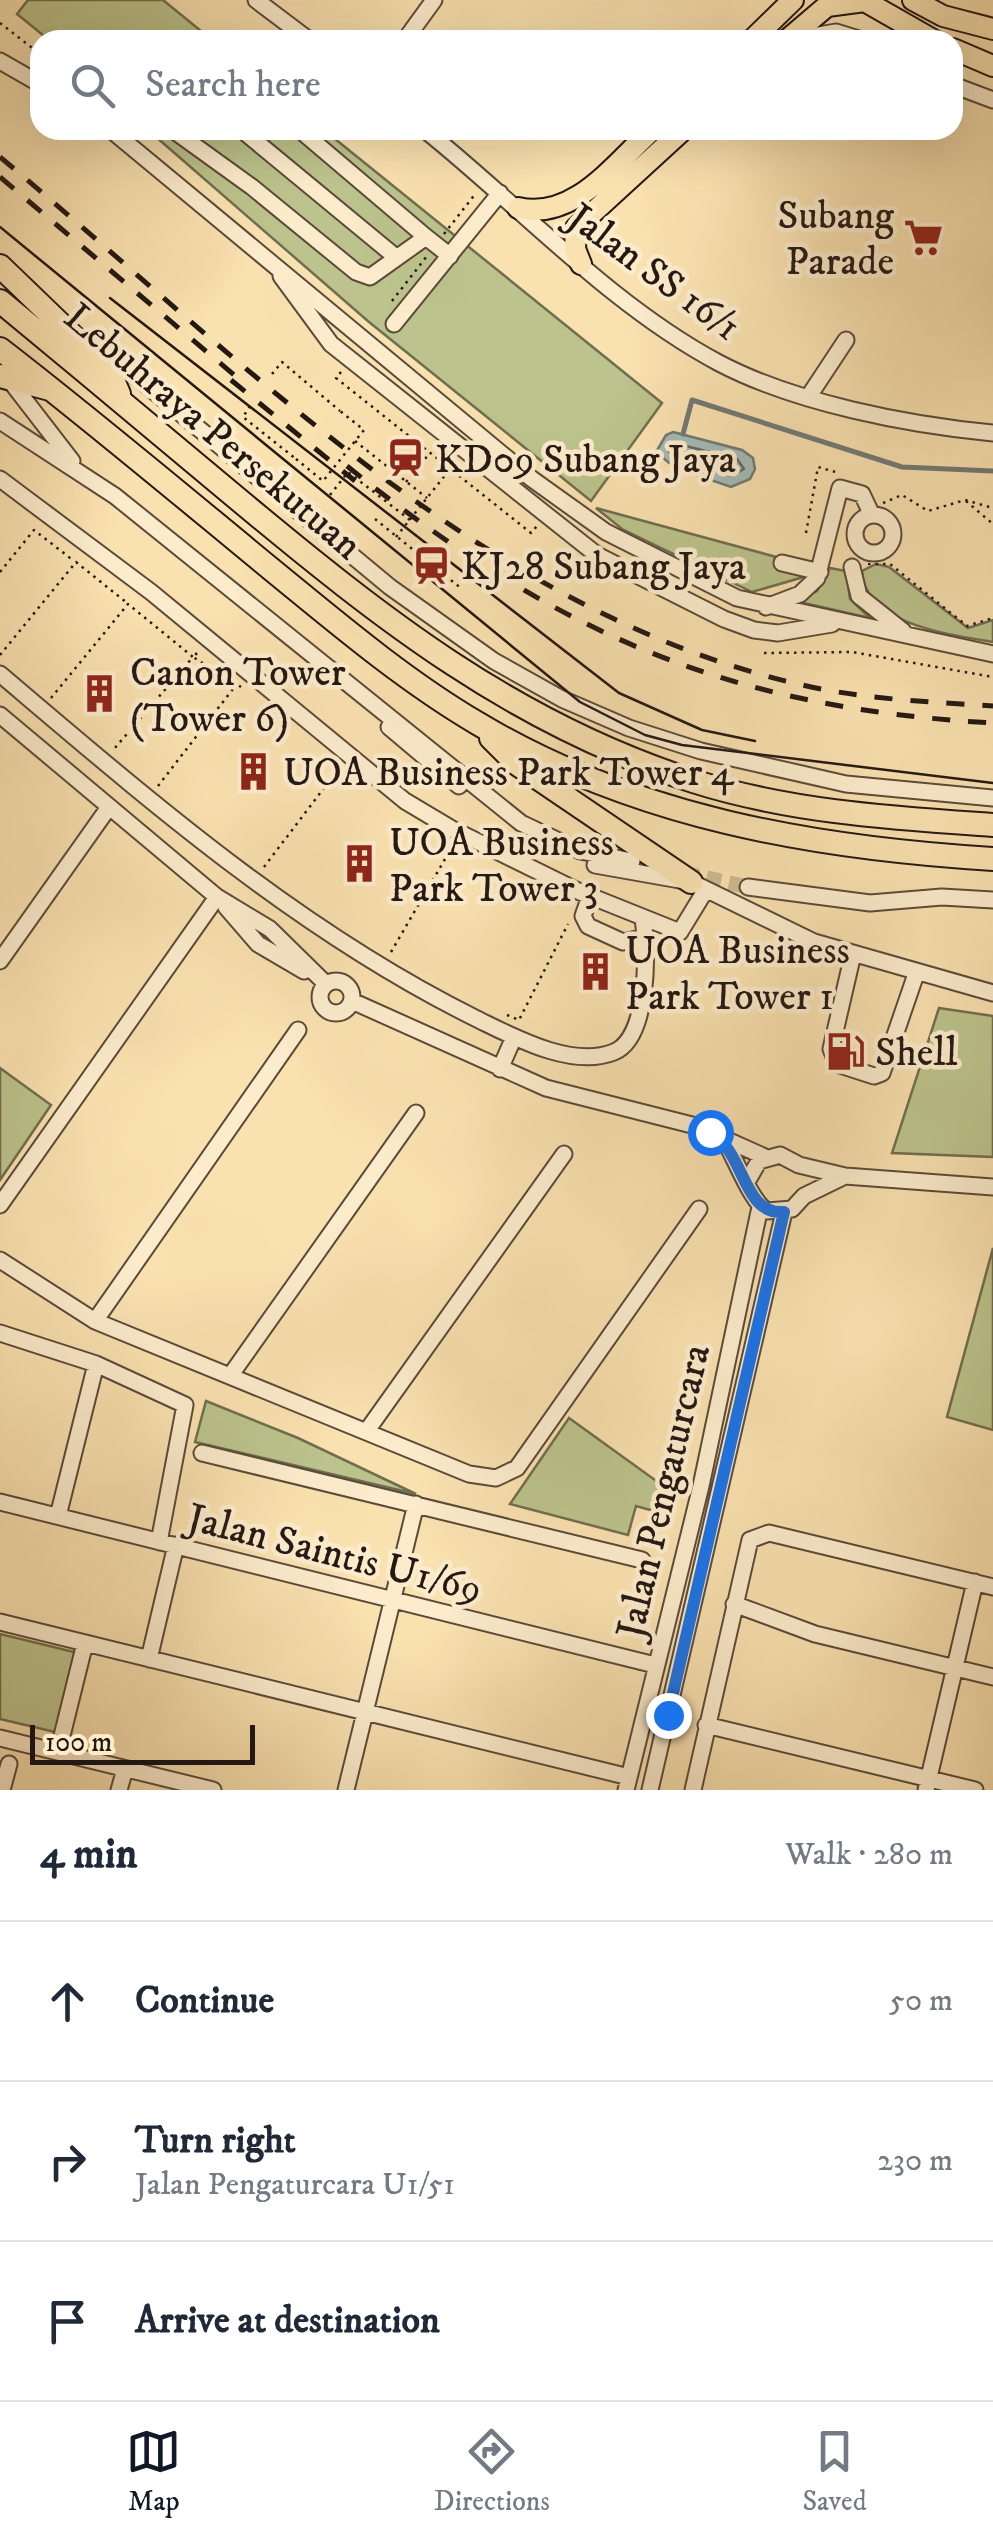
<!DOCTYPE html>
<meta charset="utf-8">
<style>
body{margin:0;font-family:"IM FELL DW Pica",serif;background:#f6f6f7;color:#1f2937}
.scale{position:absolute;left:30px;bottom:25px;width:225px;box-sizing:border-box;padding-left:10px;border:5px solid #241813;border-top:0;font-size:28px;line-height:35px;white-space:nowrap;color:#241813;-webkit-text-stroke:8px #fceccc;paint-order:stroke}
.stop{position:absolute;width:30px;height:30px;margin:-22px;border:8px solid #1a73e8;border-radius:50%;background:#fff}
.stop.end{background:#1a73e8;border-color:#fff;box-shadow:0 2px 10px #0008}
.list{margin:0;padding:0;list-style:none}
h2{display:flex;justify-content:space-between;align-items:center;height:130px;margin:0;padding:0 40px;font-size:42px}
h2 small{font-size:32px;font-weight:400;color:#747a83}
.list li{display:grid;grid-template-columns:65px 1fr auto;gap:30px;align-items:center;box-sizing:border-box;height:160px;padding:0 40px;border-top:2px solid #e0e1e3}
.list b{display:block;font-size:38px;white-space:nowrap}
.list p{margin:0;font-size:32px;white-space:nowrap;color:#747a83}
.list em{font-size:32px;font-style:normal;color:#747a83}
.icon{flex:none;width:55px;height:55px;fill:none;stroke:currentColor;stroke-width:2;stroke-linecap:round;stroke-linejoin:round}
.map{position:relative;flex:none;width:993px;height:1790px;overflow:hidden}
.search{position:absolute;background:#fff;box-shadow:0 10px 40px #0002;left:30px;right:30px;top:30px;height:110px;display:flex;align-items:center;gap:25px;box-sizing:border-box;padding:0 35px;border-radius:30px;color:#747a83;font-size:38px}
.sheet{height:610px;background:#fff}
nav{display:flex;justify-content:space-around;align-items:center;box-sizing:border-box;height:140px;border-top:2px solid #e0e1e3;background:#fff;font-size:28px;color:#747a83}
nav a{display:grid;justify-items:center;gap:5px}
nav .on{color:#111827}
.map>svg:first-child{display:block}
.green{fill:#bcc38c;stroke:#706e50;stroke-width:2.5}
.water{fill:#a4bab7;stroke:#717975;stroke-width:2.5}
.lines{fill:none;stroke-linecap:round;stroke-linejoin:round}
.shore{stroke:#646965;stroke-width:2.5}
.stream{stroke:#717975;stroke-width:5}
.minor-tunnel{stroke:#cfb991;stroke-width:15;stroke-dasharray:15 8;stroke-linecap:butt}
.minor-casing{stroke:#5a4a3a;stroke-width:19}
.major-casing{stroke:#241813;stroke-width:24}
.highway-casing{stroke:#241813;stroke-width:26}
.path{stroke:#241813;stroke-width:2.5;stroke-dasharray:2.5 5;stroke-linecap:butt}
.minor{stroke:#fceccc;stroke-width:15}
.major{stroke:#fae1b0;stroke-width:20}
.highway{stroke:#fae1b0;stroke-width:22}
.tram{stroke:#241813;stroke-width:2.5}
.rail{stroke:#241813;stroke-width:5;stroke-dasharray:18 18;stroke-linecap:butt}
.path-bridge{stroke:#241813;stroke-width:2.5;stroke-dasharray:2.5 5;stroke-linecap:butt}
.route{stroke:#1a73e8;stroke-width:12}
.labels{text-anchor:middle;stroke-width:9;stroke-linejoin:round;paint-order:stroke}
.poi-label{font-size:40px;fill:#241813;stroke:#fceccc;text-anchor:start}
.street-label{font-size:40px;fill:#241813;stroke:#fceccc}
</style>
<div class="map">
<svg width="993" height="1790" viewBox="0 0 993 1790">
<rect width="100%" height="100%" fill="#fae1b0"/>
<filter id="stains"><feTurbulence type="fractalNoise" baseFrequency=".002" numOctaves="4"/><feColorMatrix values="0 0 0 0 .2 0 0 0 0 .09 0 0 0 0 .02 0 0 0 .5 -.17"/></filter>
<radialGradient id="worn" r=".72"><stop offset=".6" stop-color="#630" stop-opacity="0"/><stop offset="1" stop-color="#630" stop-opacity=".3"/></radialGradient>
<path class="green" d="M28 0H163L212 40H49L17 14Z
M148 130H324L662 403 591 501 369 322Z
M596 508 780 558 778 569 807 576 752 592 622 529Z
M876 564 889 567 968 628 993 620V642C953 635 864 625 862 571Z
M830 568 846 571 850 599 870 618 795 601 817 591Z
M939 1008 993 1016V1157L892 1153Z
M0 1068 51 1105 0 1180Z
M993 1248V1430L947 1417Z
M206 1401 298 1438 416 1494 195 1442Z
M569 1418 673 1493 668 1515 636 1506 628 1535 510 1504Z
M0 1634 78 1653 59 1733 0 1719Z"/>
<path class="water" d="M673 432 742 450 753 458 755 469 750 479 731 487 675 468 656 452 666 435Z"/>
<g class="lines">
<path class="shore" d="M674 443 737 459 744 469 731 476 669 452Z"/>
<path class="stream" d="M683 434 692 400 902 467 993 471"/>
<path class="minor-tunnel" d="M684 873 748 887"/>
<defs>
<path id="minor" d="M256 0 309 40
M405 40 434 0
M789 40 836 32 862 40
M0 61 40 84
M953 85 993 100
M111 130 532 479 606 532 737 598 993 654
M173 130 252 187 356 272 370 277 426 237 450 256
M242 130 397 258
M300 130 426 237
M425 130C521 207 610 305 719 363 795 403 908 425 993 433
M281 276 331 344 597 555 724 619 754 630 778 633 832 624
M394 324 500 193
M92 340 390 587 494 661 562 699 629 728 701 751 846 784 993 798
M11 382 72 461
M809 396 846 340
M0 421 115 496 521 823 580 851 632 861
M0 479 151 592 405 801 452 829 580 892 680 932 705 891
M855 534a19 19 0 1 1 38 0a19 19 0 1 1-38 0Z
M782 563 820 572
M852 567 859 596 903 631
M766 607 800 594 817 578 840 488 862 494 871 513
M0 674C151 802 299 931 477 1019 514 1037 572 1069 614 1052 649 1038 648 950 643 919
M0 715 217 897 270 929 326 984
M389 727 459 786
M595 865 691 882 814 942 993 993
M748 887 870 903 942 897 993 900
M590 896 583 916 588 926 623 942 646 937
M226 907 258 944 304 971
M853 954 831 1049 837 1064 874 1076 882 1073 916 974
M0 961 109 807
M320 997a16 16 0 1 1 32 0a16 16 0 1 1-32 0Z
M352 1001 546 1088 696 1126 765 1157
M500 1069 514 1037
M724 1140C736 1159 751 1202 767 1211L792 1209 804 1196 845 1176
M748 1180 759 1161 780 1155 799 1165 845 1176 993 1187
M0 1205 217 897
M0 1260 95 1321 469 1474 496 1478 517 1468 699 1209
M95 1321 298 1030
M0 1333 96 1364 185 1405 159 1542
M230 1376 416 1113
M366 1432 564 1154
M202 1453 642 1560
M0 1502 655 1665
M58 1516 96 1364
M734 1604 815 1634 993 1677
M0 1622 629 1777
M149 1659 176 1545
M706 1725 975 1790
M0 1738 213 1790
M58 1752 85 1643
M2 1790 9 1764
M119 1790 125 1769
M346 1790 416 1504
M626 1790 701 1486 760 1207
M650 1790 784 1212
M693 1790 750 1540 769 1533 993 1587
M926 1790 975 1582"/>
<path id="major" d="M863 0 933 40
M913 0 943 16 993 29
M752 40 793 0
M787 40 827 6 865 1
M953 49 993 66
M518 208C574 221 614 164 652 130
M581 264 575 249 576 228 683 130"/>
<path id="highway" d="M0 266 109 371 119 394
M0 301C80 367 159 433 239 500 382 619 513 723 693 781 790 812 893 818 993 825
M0 349C92 420 181 495 271 569 337 623 404 680 477 723 634 817 813 848 993 859
M0 376 50 389
M491 738 517 764 691 882"/>
</defs>
<use href="#minor" class="minor-casing"/>
<use href="#major" class="major-casing"/>
<use href="#highway" class="highway-casing"/>
<path class="path" d="M0 23 40 54
M444 234 476 193
M392 301 427 256
M341 372 336 378 531 533 537 526
M272 374 282 362 340 411
M250 406 243 417 296 459
M355 441 427 498
M406 482 429 454
M966 501 993 524
M883 503 902 495 928 511 965 500 993 508
M375 519 462 589
M806 533 818 467 839 473
M868 564H890L967 626 993 618
M0 572 34 530 74 561
M197 653 193 657 241 687
M764 653 852 652 993 677
M0 655 76 562 127 603
M51 698 128 604 193 657 114 749
M158 786 236 685
M264 867 340 767
M391 952 452 847
M507 1015 519 1020 568 924"/>
<use href="#minor" class="minor"/>
<use href="#major" class="major"/>
<use href="#highway" class="highway"/>
<path class="tram" d="M0 227 580 702 645 735 682 745 993 783
M110 298 619 693 702 730 755 741"/>
<path class="rail" d="M0 157C242 359 481 610 798 684 860 699 930 702 993 706
M0 177 246 385
M231 380 355 481
M347 466C554 632 725 708 993 723"/>
<path class="path-bridge" d="M296 459 323 481 364 430 340 411
M330 495 348 472 410 520
M396 537 450 469"/>
</g>
<g class="lines">
<path class="route" d="M668 1715 784 1212C742 1215 746 1153 710 1132"/>
</g>
<defs>
<symbol id="supermarket-bare" viewBox="-9 -9 18 18"><path d="M-6-5.5h2.5l.6 2H6L4.5 2H-2.5L-4.4-4H-6ZM-1.5 3.2a1.3 1.3 0 1 0 .1 0ZM3 3.2a1.3 1.3 0 1 0 .1 0Z" fill="#8f2418" stroke="#fceccc" stroke-width="2.5" paint-order="stroke"/></symbol>
<symbol id="station-bare" viewBox="-9 -9 18 18"><path d="M-3-6H3Q5-6 5-4V2Q5 4 3 4L4.5 6H3L1.5 4h-3L-3 6H-4.5L-3 4Q-5 4-5 2V-4Q-5-6-3-6ZM-3.5-4v3h7v-3ZM-3.5 1v1.5H-2V1ZM2 1v1.5H3.5V1Z" fill="#8f2418" stroke="#fceccc" stroke-width="2.5" paint-order="stroke"/></symbol>
<symbol id="building-bare" viewBox="-9 -9 18 18"><path d="M-4-6H4V6H1V3H-1V6H-4ZM-2.5-4.3h1.7v1.8h-1.7ZM.8-4.3h1.7v1.8H.8ZM-2.5-1h1.7V.8h-1.7ZM.8-1h1.7V.8H.8Z" fill="#8f2418" stroke="#fceccc" stroke-width="2.5" paint-order="stroke"/></symbol>
<symbol id="fuel-bare" viewBox="-9 -9 18 18"><path d="M-5.5-6h7V0h2V4h1.3V-2.5L3-4.5l.8-.8L6-3V5H2.5V1h-1V6h-7ZM-4.2-4.7v3.2H.2V-4.7Z" fill="#8f2418" stroke="#fceccc" stroke-width="2.5" paint-order="stroke"/></symbol>
</defs>
<g fill-rule="evenodd">
<use href="#supermarket-bare" x="896" y="210" width="55" height="55"/>
<use href="#station-bare" x="378" y="430" width="55" height="55"/>
<use href="#station-bare" x="404" y="538" width="55" height="55"/>
<use href="#building-bare" x="72" y="666" width="55" height="55"/>
<use href="#building-bare" x="226" y="744" width="55" height="55"/>
<use href="#building-bare" x="332" y="836" width="55" height="55"/>
<use href="#building-bare" x="568" y="944" width="55" height="55"/>
<use href="#fuel-bare" x="818" y="1024" width="55" height="55"/>
</g>
<g class="labels">
<g class="poi-label">
<text x="894" y="228" text-anchor="end">Subang<tspan x="894" dy="46">Parade</tspan></text>
<text x="435" y="472">KD09 Subang Jaya</text>
<text x="461" y="579">KJ28 Subang Jaya</text>
<text x="130" y="685">Canon Tower<tspan x="130" dy="46">(Tower 6)</tspan></text>
<text x="283" y="785">UOA Business Park Tower 4</text>
<text x="389" y="855">UOA Business<tspan x="389" dy="46">Park Tower 3</tspan></text>
<text x="625" y="963">UOA Business<tspan x="625" dy="46">Park Tower 1</tspan></text>
<text x="875" y="1065">Shell</text>
</g>
<g class="street-label">
<text transform="translate(655 271) rotate(36)" y="14">Jalan SS 16/1</text>
<text transform="translate(214 430) rotate(40)" y="14">Lebuhraya Persekutuan</text>
<text transform="translate(662 1491) rotate(-77)" y="14">Jalan Pengaturcara</text>
<text transform="translate(335 1552) rotate(14)" y="14">Jalan Saintis U1/69</text>
</g>
</g>
<rect width="100%" height="100%" filter="url(#stains)"/>
<rect width="100%" height="100%" fill="url(#worn)"/>
</svg>
<div class="scale">100 m</div>
<div class="stop" style="left:710px;top:1132px"></div>
<div class="stop end" style="left:668px;top:1715px"></div>
<div class="search"><svg class="icon" aria-label="search" viewBox="0 0 24 24"><circle cx="10" cy="10" r="6"/><path d="M15 15l6 6"/></svg>Search here</div>
</div>
<section class="sheet">
<h2>4 min<small>Walk · 280 m</small></h2>
<ul class="list">
<li><svg class="icon" aria-label="ahead" viewBox="0 0 24 24"><path d="M12 20V5M6 11l6-6 6 6"/></svg><div><b>Continue</b></div><em>50 m</em></li>
<li><svg class="icon" aria-label="right" viewBox="0 0 24 24"><path d="M7 20v-9h11M14 6l5 5-5 5"/></svg><div><b>Turn right</b><p>Jalan Pengaturcara U1/51</p></div><em>230 m</em></li>
<li><svg class="icon" aria-label="arrive" viewBox="0 0 24 24"><path d="M6 21V4h12l-3 4 3 4H6"/></svg><div><b>Arrive at destination</b></div></li>
</ul>
</section>
<nav>
<a class="on"><svg class="icon" aria-label="map" viewBox="0 0 24 24"><path d="M3 6l6-2 6 2 6-2v14l-6 2-6-2-6 2zM9 4v14M15 6v14"/></svg>Map</a>
<a><svg class="icon" aria-label="directions" viewBox="0 0 24 24"><path d="M12 3l9 9-9 9-9-9zM9 14v-3h6M13 9l2 2-2 2"/></svg>Directions</a>
<a><svg class="icon" aria-label="saved" viewBox="0 0 24 24"><path d="M7 4h10v16l-5-4-5 4z"/></svg>Saved</a>
</nav>
